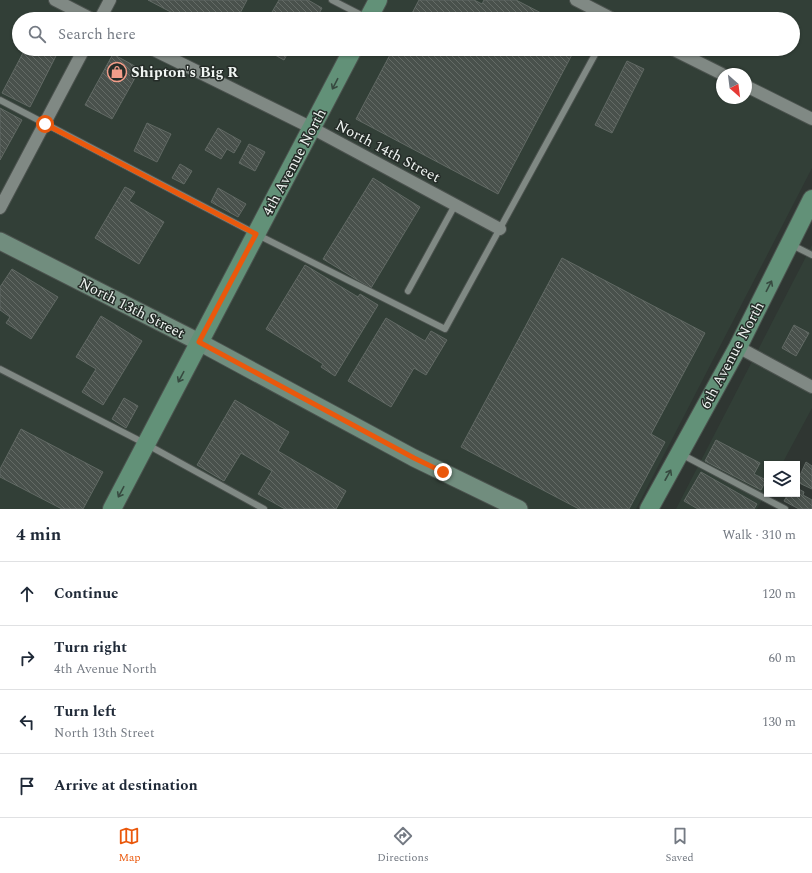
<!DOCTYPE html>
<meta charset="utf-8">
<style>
body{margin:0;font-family:Spectral,serif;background:#f2f2f3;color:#1f2937}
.controls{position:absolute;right:12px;bottom:12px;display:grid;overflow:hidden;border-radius:0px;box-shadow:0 1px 3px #0004}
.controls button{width:36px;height:36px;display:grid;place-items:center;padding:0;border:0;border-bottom:1px solid #e0e1e3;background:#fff;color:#1f2937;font:20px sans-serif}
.compass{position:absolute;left:716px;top:68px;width:36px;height:36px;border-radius:50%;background:#fff;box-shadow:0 1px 3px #0004;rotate:152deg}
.stop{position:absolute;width:12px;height:12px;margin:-9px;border:3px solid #ea580c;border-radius:50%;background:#fff}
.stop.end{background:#ea580c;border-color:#fff;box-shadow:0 1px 4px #0008}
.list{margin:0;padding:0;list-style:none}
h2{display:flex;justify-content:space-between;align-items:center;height:52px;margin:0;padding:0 16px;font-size:17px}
h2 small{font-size:13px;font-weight:400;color:#747a83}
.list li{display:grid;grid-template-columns:26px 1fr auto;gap:12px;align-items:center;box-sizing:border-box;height:64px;padding:0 16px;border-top:1px solid #e0e1e3}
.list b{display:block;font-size:15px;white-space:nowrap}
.list p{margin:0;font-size:13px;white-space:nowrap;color:#747a83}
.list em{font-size:13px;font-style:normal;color:#747a83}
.icon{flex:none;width:22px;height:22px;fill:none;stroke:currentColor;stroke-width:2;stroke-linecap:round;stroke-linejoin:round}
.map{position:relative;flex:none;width:812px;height:509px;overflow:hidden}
.search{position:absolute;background:#fff;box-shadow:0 1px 3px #0004;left:12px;right:12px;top:12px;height:44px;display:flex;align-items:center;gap:10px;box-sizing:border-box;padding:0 14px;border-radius:22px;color:#747a83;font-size:15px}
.sheet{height:308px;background:#fff}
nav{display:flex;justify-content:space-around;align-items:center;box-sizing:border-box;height:56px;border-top:1px solid #e0e1e3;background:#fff;font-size:11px;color:#747a83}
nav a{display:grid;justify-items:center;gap:2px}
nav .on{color:#ea580c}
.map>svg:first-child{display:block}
.built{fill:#323f37;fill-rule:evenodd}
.building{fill:url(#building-back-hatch);stroke:#616964}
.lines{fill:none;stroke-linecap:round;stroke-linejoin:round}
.lane-casing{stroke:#4b524e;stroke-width:8}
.street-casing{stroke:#4b524e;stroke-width:14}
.secondary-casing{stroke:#4b524e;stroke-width:19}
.primary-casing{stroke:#4b524e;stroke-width:20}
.lane{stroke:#808984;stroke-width:6}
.street{stroke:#808984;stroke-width:12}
.secondary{stroke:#718d7e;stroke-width:17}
.primary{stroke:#629178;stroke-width:18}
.oneway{stroke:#374a40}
.route{stroke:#ea580c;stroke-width:5}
.labels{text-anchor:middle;stroke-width:3;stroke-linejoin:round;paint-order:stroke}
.poi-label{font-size:15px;font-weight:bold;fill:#f0f5f2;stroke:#252c28;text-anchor:start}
.street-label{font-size:15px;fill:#f0f5f2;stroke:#252c28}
</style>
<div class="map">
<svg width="812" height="509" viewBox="0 0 812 509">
<defs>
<pattern id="building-back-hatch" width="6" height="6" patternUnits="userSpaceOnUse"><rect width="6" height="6" fill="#49514c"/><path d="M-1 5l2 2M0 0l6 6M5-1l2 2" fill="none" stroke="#646b66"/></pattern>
</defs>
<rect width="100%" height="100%" fill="#2f3632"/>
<path class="built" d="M0 0H812V168L636 509H0ZM19 19H793V49H19ZM722 74H746V98H722Z
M812 245V408L782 464H767V491L757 509H676Z"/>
<path class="building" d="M148 0H247L237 19H184Z
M279 0H308L322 8 316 19H268Z
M419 0H474L482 4 484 0H516L547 16 546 19H409Z
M25 49H53L58 52 30 107 2 93Z
M264 49H295L294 51 290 49 284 60Z
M393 49H575L498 194 356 119Z
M113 54 140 69 112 119 85 105Z
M627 61 644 69 612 133 595 125Z
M0 108 22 120 0 160Z
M147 123 171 134 157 162 134 151Z
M218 128 241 141 234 153 227 149 221 159 205 150Z
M249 144 265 152 255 171 239 163Z
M180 164 192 171 184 184 172 178Z
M373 178 420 207 371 288 323 259Z
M125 187 135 192 129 201 164 222 139 264 95 238Z
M218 188 246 204 238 217 211 202Z
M562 258 705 333 651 434 665 442 629 509H579L461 447Z
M305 265 358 297 360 294 378 305 335 376 321 367 323 364 266 329Z
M12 269 58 297 31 339 6 323 10 317 0 310V287Z
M101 316 142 341 103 405 82 392 96 369 76 357Z
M386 318 425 341 431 331 447 340 426 375 414 368 391 407 348 381Z
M794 325 809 333 796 356 782 348Z
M124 398 138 406 126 428 112 419Z
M235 400 289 432 278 451 346 491 336 509H285L258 494 272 471 241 453 224 481 197 465Z
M21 429 103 472 83 509H62L0 477V469Z
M716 440 760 463 754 474 766 480 761 490 705 461Z
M806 462 812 466V489L797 482Z
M701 472 757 504 754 509H698L684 501Z
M797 488 804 492 803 495 812 500V509H799L784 501 788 494H797Z"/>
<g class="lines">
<defs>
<path id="lane" d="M332 0 367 18
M0 100 256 234 445 329 598 49
M790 244 812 255
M408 291 455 205
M0 369 146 444 264 509
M681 454 785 509"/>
<path id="street" d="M55 0 92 19
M576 0 613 19
M100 19 110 0
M152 49 312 128 500 229
M672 49 722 74
M746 86 812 119
M0 208 84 49
M738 347 812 387"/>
<path id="secondary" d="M0 241 199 342 414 458 519 509"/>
<path id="primary" d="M368 19 378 0
M112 509 353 49
M649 509 738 347 812 199"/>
</defs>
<use href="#lane" class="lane-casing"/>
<use href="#street" class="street-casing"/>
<use href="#secondary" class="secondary-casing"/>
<use href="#primary" class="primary-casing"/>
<use href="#lane" class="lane"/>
<use href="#street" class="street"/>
<use href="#secondary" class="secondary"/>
<use href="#primary" class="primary"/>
</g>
<defs><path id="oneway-shaft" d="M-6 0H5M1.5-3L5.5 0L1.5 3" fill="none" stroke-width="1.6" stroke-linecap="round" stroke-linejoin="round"/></defs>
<g class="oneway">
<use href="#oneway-shaft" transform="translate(335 84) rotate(117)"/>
<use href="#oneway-shaft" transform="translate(769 286) rotate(-63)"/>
<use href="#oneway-shaft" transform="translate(181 377) rotate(118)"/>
<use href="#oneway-shaft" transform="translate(668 475) rotate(-61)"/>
<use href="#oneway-shaft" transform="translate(121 492) rotate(118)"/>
</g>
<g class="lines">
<path class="route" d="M45 124 256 234 199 342 414 458 443 472"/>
</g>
<defs>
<symbol id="shop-ring" viewBox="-11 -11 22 22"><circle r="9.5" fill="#252c28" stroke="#f49e8a" stroke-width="1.5"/><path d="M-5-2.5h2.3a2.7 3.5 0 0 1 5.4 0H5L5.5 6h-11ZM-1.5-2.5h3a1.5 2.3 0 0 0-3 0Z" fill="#f49e8a"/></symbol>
</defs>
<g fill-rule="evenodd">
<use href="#shop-ring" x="106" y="61" width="22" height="22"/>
</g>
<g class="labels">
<g class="poi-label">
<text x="131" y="77">Shipton's Big R</text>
</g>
<g class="street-label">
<text transform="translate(388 151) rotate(28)" y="5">North 14th Street</text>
<text transform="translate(294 162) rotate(-62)" y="5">4th Avenue North</text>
<text transform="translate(132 308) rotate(27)" y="5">North 13th Street</text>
<text transform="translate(732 355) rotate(-62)" y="5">6th Avenue North</text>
</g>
</g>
</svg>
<div class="controls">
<button><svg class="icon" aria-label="layers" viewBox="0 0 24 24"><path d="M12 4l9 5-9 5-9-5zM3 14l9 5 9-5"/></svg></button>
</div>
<svg class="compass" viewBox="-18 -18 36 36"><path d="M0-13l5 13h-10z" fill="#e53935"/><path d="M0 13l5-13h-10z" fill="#747a83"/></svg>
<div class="stop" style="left:45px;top:124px"></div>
<div class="stop end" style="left:443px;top:472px"></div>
<div class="search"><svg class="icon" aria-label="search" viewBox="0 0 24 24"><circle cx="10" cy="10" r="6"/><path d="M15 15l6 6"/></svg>Search here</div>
</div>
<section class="sheet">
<h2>4 min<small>Walk · 310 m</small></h2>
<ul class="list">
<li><svg class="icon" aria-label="ahead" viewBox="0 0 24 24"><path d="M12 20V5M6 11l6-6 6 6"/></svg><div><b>Continue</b></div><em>120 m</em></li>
<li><svg class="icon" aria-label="right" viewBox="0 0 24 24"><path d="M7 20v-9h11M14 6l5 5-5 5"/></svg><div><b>Turn right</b><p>4th Avenue North</p></div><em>60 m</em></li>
<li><svg class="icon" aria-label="left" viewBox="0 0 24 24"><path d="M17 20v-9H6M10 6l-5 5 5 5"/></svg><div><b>Turn left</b><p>North 13th Street</p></div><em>130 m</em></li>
<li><svg class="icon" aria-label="arrive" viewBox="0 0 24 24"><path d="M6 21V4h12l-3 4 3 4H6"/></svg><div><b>Arrive at destination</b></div></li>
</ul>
</section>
<nav>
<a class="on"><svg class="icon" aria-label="map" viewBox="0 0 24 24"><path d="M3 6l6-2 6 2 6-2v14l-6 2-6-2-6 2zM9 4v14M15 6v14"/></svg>Map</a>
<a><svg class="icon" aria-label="directions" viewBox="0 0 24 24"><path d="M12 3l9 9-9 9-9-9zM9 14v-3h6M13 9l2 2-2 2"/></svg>Directions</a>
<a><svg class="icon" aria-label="saved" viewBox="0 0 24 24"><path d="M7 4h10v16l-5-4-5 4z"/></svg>Saved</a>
</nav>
